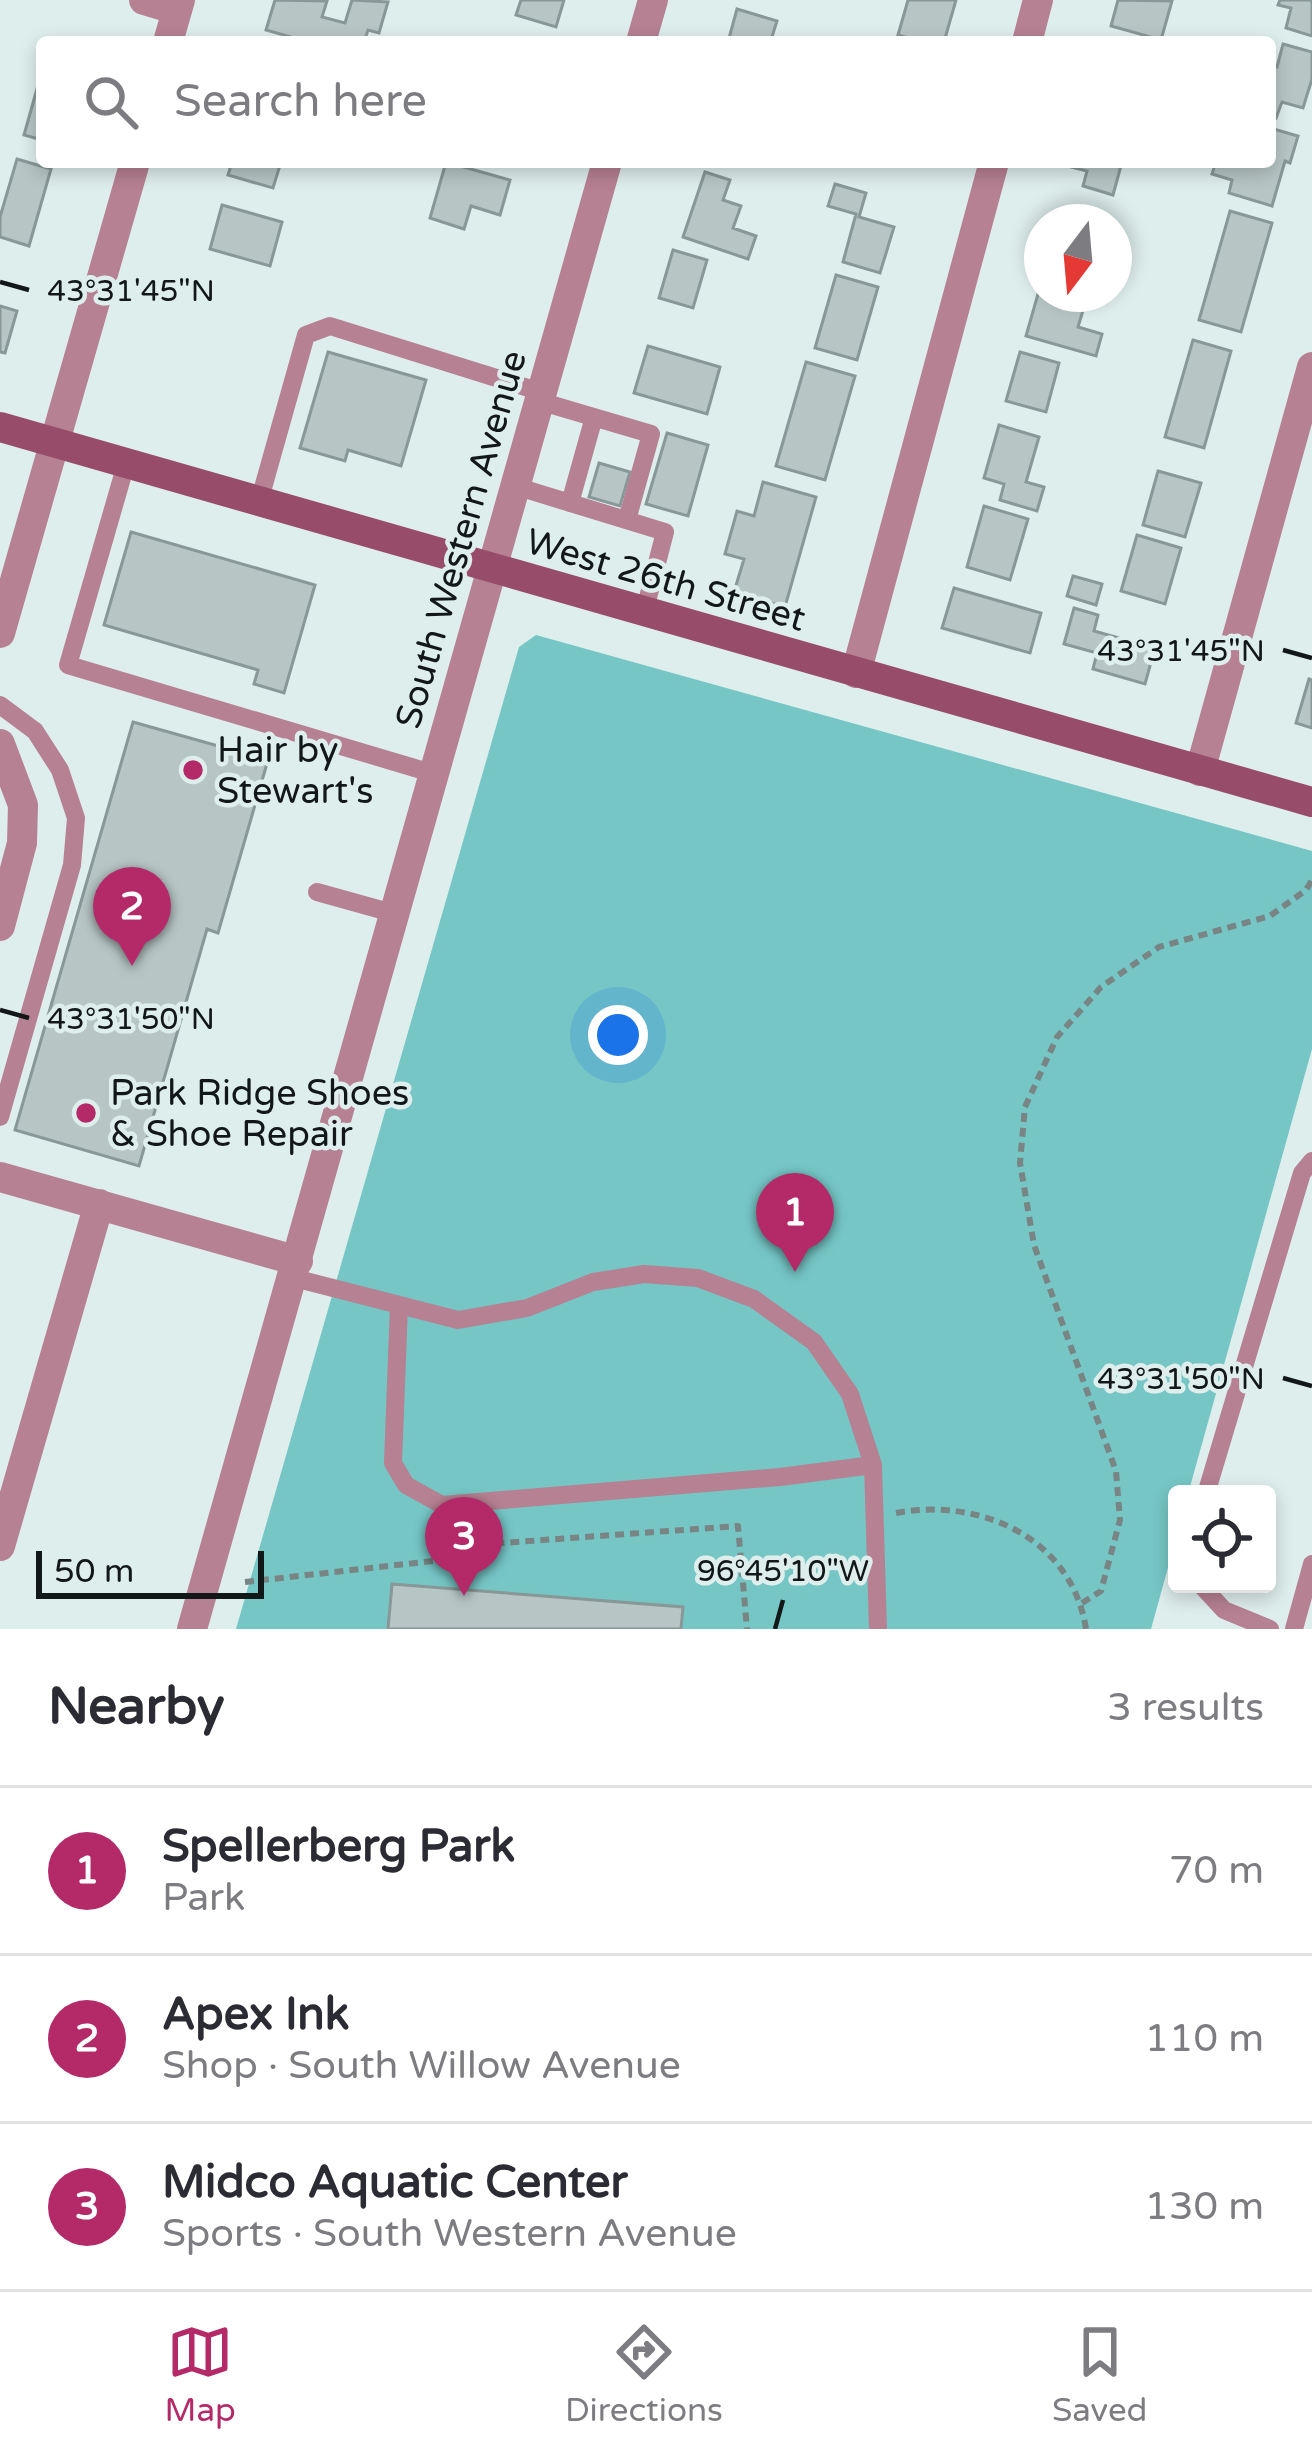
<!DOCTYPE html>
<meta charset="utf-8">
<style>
body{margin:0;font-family:"Varela Round",sans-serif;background:#f2f2f3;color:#2b2b33}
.controls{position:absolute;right:36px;bottom:36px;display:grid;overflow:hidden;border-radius:12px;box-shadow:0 6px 18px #0003}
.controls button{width:108px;height:108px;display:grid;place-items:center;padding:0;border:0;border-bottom:3px solid #e1e1e2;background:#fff;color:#2b2b33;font:60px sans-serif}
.compass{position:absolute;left:1024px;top:204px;width:108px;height:108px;border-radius:50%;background:#fff;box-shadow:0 6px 18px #0003;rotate:196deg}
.scale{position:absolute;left:36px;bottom:30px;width:228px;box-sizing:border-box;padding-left:12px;border:6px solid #121818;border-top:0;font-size:33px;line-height:42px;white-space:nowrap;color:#121818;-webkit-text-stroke:9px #deeeed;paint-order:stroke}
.you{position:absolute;left:618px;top:1035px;width:42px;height:42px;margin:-30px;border:9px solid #fff;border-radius:50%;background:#1a73e8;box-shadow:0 0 0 18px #1a73e833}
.badge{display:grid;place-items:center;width:78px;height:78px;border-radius:50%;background:#b42a69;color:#fff;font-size:39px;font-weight:700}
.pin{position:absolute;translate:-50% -99px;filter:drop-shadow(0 3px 6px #0008)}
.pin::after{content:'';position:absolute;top:63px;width:42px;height:36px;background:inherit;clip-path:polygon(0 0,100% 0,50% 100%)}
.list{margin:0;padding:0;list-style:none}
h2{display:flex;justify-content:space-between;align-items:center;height:156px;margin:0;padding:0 48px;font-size:51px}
h2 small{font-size:39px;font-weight:400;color:#7c7c81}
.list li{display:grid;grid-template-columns:78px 1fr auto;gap:36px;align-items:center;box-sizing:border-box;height:168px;padding:0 48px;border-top:3px solid #e1e1e2}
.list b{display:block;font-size:45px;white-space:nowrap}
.list p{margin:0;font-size:39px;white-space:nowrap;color:#7c7c81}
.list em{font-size:39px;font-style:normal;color:#7c7c81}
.icon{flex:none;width:66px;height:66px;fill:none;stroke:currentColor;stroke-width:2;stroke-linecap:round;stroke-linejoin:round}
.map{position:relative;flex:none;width:1312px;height:1629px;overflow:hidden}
.search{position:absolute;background:#fff;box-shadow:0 6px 18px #0003;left:36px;right:36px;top:36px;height:132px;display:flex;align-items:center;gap:30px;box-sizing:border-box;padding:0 42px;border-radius:12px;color:#7c7c81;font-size:45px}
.sheet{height:660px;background:#fff}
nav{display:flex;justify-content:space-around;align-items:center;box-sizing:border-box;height:168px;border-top:3px solid #e1e1e2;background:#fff;font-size:33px;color:#7c7c81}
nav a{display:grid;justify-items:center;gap:6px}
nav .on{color:#b42a69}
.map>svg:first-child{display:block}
.green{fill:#76c6c6}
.building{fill:#b7c6c5;stroke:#889797;stroke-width:3}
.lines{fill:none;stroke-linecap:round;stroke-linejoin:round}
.path{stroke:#798484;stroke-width:6;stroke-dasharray:9 6;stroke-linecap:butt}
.service{stroke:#b68192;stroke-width:18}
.minor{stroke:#b68192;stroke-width:30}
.tertiary{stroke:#b68192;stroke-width:30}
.secondary{stroke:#974d69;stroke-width:30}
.ticks{fill:none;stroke:#121818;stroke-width:4.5}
.poi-dot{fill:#b42a69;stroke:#deeeed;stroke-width:4.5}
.labels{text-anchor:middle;stroke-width:9;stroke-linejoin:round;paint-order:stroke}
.street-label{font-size:36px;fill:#121818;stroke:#deeeed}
.poi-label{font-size:36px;fill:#121818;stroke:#deeeed;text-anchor:start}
.ticks-label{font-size:30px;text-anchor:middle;fill:#121818;stroke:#deeeed;stroke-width:9;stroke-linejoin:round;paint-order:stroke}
</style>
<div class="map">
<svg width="1312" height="1629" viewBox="0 0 1312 1629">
<rect width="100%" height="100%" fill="#deeeed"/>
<path class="green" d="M536 635 1312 851V1049L1188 1494H1177V1535L1151 1629H236L519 647Z"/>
<path class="building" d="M275 0 327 1 322 17 345 23 352 0 388 2 379 33 368 30 364 42H308L266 30Z
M521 0H564L556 27 516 15Z
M908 0H956L944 42H922L898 35Z
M1118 0 1172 1 1161 40 1111 26Z
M1280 0H1312V36L1286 28 1291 8 1278 5Z
M737 9 777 21 771 40 780 42H728Z
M1283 44 1312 52V79L1303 108 1282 102 1276 118 1270 116V64L1277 67Z
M42 71V140L24 135Z
M1270 128 1298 136 1290 163 1285 161 1272 206 1229 193 1232 180 1212 174 1216 162H1270Z
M17 159 51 169 29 246 0 237V217Z
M232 162H281L273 188 228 175Z
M446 162 510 180 500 215 471 206 464 229 430 218Z
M1073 162H1122L1113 195 1083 186 1087 171 1071 167Z
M705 172 730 180 723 200 741 206 733 228 756 236 748 259 683 237Z
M835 184 866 193 859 217 894 227 880 273 843 262 856 214 828 206Z
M222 205 282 222 270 266 210 249Z
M1230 211 1272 223 1241 332 1199 320Z
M673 250 707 260 693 308 659 298Z
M836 275 878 287 857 360 815 348Z
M1042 280V294H1088L1078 327 1102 334 1096 356 1026 336Z
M0 306 17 311 5 353 0 352Z
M1193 340 1231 351 1204 448 1165 437Z
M648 346 720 367 707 414 634 393Z
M328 352 426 380 401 466 348 450 345 461 300 448Z
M1020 352 1059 363 1046 412 1006 401Z
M806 362 855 376 825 480 776 466Z
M999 425 1039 437 1026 482 1044 487 1037 511 1000 500 1004 484 984 478Z
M667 433 708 445 688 516 646 504Z
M599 463 630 472 620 506 589 497Z
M1158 471 1201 483 1185 537 1143 525Z
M763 482 816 497 785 607 734 592 744 559 725 554 737 511 754 516Z
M984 506 1028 519 1010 580 967 567Z
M131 532 315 585 284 693 254 684 258 670 104 625Z
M1137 535 1181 548 1165 604 1121 591Z
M1073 576 1102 584 1096 605 1067 596Z
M954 588 1041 613 1030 653 942 628Z
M1074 608 1098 615 1094 631 1155 648 1145 684 1093 669 1097 653 1064 644Z
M1309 679 1312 680V728L1296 723Z
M133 722 268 760 218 933 207 929 139 1166 15 1130Z
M392 1584 683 1607 681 1629H388Z"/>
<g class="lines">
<path class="path" d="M896 1513C980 1497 1072 1538 1086 1629
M245 1582 442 1560 474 1545 738 1526 747 1629
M1082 1603 1101 1591 1120 1520 1116 1471 1034 1245 1020 1163 1025 1107 1057 1037 1101 987 1159 947 1270 916 1306 890 1312 880"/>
<path class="service" d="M539 401 651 434 627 520
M126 464 68 665 435 774
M515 486 665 532 644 613
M259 502 306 335 330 326 541 392
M570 503 594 417
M0 705 35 731 60 770 76 818 72 865 0 1117
M317 892 396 914
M294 1278 458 1320 527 1308 593 1282 644 1274 698 1278 754 1299 814 1342 850 1394 873 1465 878 1629
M399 1305 393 1463 406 1485 442 1505 780 1477 873 1465
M1206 1494 1302 1173 1312 1161
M1200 1584 1224 1610 1270 1629
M1294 1629 1312 1564"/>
<path class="minor" d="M144 0 177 10
M168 42 180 0
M1027 42 1038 0
M0 633 135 162
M856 673 994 162
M0 744 23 805 22 843 0 926
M1200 771 1312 367
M0 1177 298 1261
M0 1546 99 1204"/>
<path class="tertiary" d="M641 42 653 0
M192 1629 607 162"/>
<path class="secondary" d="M0 427 1312 802"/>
</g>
<path class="ticks" d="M0 282 29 290M1283 650 1312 658M0 1010 29 1018M1283 1378 1312 1386M775 1629 783 1600"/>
<g class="poi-dot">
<circle cx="193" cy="770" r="12"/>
<circle cx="86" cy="1113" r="12"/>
</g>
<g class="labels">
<g class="street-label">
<text transform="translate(460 539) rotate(-74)" y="13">South Western Avenue</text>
<text transform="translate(666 579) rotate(16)" y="13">West 26th Street</text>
</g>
<g class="poi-label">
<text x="217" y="762">Hair by<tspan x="217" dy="41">Stewart's</tspan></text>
<text x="110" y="1105">Park Ridge Shoes<tspan x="110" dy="41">&amp; Shoe Repair</tspan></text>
</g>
</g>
<g class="ticks-label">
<text x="131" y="301">43°31'45"N</text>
<text x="1181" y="661">43°31'45"N</text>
<text x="131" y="1029">43°31'50"N</text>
<text x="1181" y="1389">43°31'50"N</text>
<text x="783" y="1581">96°45'10"W</text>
</g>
</svg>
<div class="controls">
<button><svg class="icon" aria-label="locate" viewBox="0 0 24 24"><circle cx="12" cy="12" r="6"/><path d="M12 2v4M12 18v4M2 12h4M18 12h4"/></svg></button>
</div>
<svg class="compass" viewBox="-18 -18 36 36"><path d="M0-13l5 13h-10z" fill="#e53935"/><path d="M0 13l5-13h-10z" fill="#7c7c81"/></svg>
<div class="scale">50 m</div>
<div class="you"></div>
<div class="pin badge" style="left:795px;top:1272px">1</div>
<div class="pin badge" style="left:132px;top:966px">2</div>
<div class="pin badge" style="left:464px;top:1596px">3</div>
<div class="search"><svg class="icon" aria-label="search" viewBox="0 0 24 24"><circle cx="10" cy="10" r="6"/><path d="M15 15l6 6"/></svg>Search here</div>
</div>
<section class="sheet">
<h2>Nearby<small>3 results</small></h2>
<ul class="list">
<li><span class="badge">1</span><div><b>Spellerberg Park</b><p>Park</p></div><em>70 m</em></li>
<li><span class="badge">2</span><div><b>Apex Ink</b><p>Shop · South Willow Avenue</p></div><em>110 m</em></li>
<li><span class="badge">3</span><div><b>Midco Aquatic Center</b><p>Sports · South Western Avenue</p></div><em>130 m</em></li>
</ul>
</section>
<nav>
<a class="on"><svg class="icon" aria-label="map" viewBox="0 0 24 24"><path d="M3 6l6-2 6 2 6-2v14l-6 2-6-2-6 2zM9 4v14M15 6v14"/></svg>Map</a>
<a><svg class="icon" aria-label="directions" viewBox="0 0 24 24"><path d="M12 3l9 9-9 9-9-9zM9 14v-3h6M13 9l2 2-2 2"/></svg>Directions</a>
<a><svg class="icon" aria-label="saved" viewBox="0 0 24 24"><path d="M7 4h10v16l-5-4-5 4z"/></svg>Saved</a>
</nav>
